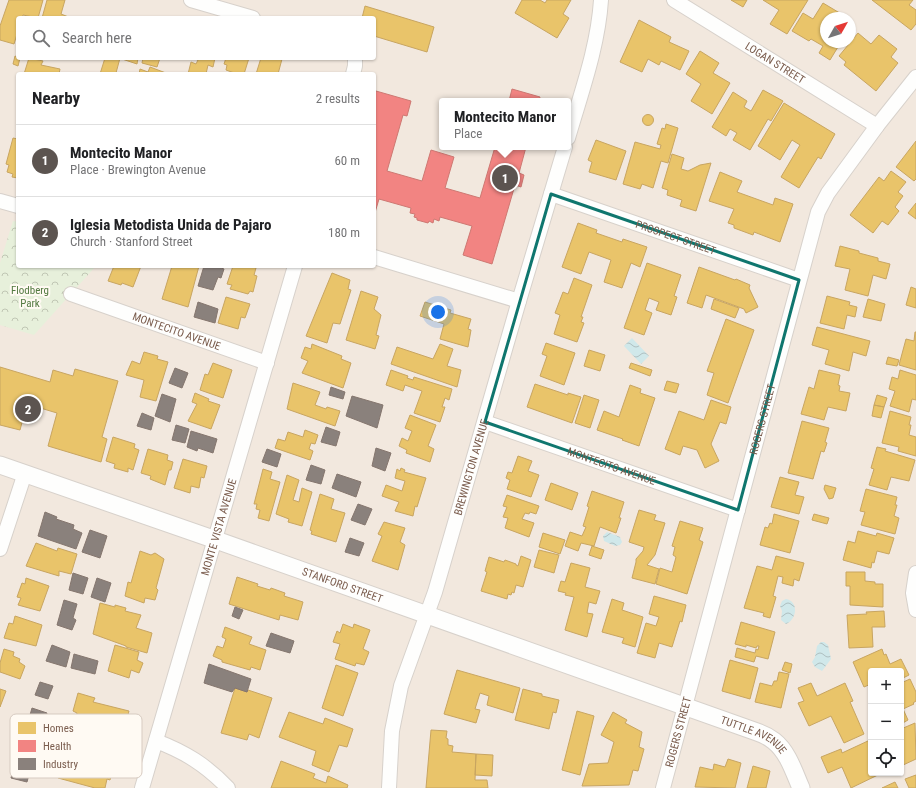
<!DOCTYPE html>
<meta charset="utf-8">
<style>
body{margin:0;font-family:"Roboto Condensed",sans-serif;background:#f2f2f2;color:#202124}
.controls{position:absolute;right:12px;bottom:12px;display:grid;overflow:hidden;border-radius:4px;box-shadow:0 1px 3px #0004}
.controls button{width:36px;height:36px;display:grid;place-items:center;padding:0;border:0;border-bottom:1px solid #e0e0e0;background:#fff;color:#202124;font:20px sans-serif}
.compass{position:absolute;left:820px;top:12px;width:36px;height:36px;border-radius:50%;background:#fff;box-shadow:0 1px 3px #0004;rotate:51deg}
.you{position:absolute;left:438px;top:312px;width:14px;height:14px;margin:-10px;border:3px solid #fff;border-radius:50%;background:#1a73e8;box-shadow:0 0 0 6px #1a73e833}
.badge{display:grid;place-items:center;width:26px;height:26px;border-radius:50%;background:#5c5450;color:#fff;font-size:13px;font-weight:700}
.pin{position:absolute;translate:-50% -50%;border:2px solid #fff;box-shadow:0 1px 4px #0006}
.popup{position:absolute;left:439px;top:98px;width:132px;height:52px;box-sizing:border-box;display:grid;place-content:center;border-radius:4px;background:#fff;filter:drop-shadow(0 1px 3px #0005);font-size:13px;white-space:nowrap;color:#757577}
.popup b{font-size:15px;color:#202124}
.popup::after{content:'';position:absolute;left:50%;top:100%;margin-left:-8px;border:8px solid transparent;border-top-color:#fff}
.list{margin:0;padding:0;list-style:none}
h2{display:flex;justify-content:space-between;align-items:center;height:52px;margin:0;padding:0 16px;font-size:17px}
h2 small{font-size:13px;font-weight:400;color:#757577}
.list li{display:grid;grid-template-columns:26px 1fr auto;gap:12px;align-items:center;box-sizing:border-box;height:72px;padding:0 16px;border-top:1px solid #e0e0e0}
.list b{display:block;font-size:15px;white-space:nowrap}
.list p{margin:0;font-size:13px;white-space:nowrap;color:#757577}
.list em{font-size:13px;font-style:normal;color:#757577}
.icon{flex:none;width:22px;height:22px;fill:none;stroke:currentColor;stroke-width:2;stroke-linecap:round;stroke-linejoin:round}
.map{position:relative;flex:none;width:916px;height:788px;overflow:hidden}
.search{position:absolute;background:#fff;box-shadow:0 1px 3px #0004;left:16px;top:16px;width:360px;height:44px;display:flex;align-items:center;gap:10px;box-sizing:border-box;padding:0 14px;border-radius:4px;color:#757577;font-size:15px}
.panel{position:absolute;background:#fff;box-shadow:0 1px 3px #0004;left:16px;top:72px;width:360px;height:196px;border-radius:4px}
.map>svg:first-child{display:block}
.residential{fill:#f2e8de;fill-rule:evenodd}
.forest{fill:url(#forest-crowns)}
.water{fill:url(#water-waves)}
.homes{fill:#e9c46a;stroke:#c8a561}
.health{fill:#f28482;stroke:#ce7872}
.industry{fill:#8a817c;stroke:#85766e}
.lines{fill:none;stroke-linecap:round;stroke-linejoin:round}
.minor-casing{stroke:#d7d1cb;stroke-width:16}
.tertiary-casing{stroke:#d7d1cb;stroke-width:19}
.minor{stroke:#fefefd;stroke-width:14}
.tertiary{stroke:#fefefd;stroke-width:17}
.marked{fill:none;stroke:#0f766e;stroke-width:3;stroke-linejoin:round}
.labels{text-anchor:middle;stroke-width:4;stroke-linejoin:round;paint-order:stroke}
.street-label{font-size:11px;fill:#7a5c4d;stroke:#fffaf3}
.park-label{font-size:11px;fill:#537a41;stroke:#fffaf3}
.key{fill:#fffaf3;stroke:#d7cbc1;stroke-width:1}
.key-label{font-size:11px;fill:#7a5c4d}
</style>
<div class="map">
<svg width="916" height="788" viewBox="0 0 916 788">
<defs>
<pattern id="forest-crowns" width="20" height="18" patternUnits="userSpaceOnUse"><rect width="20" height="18" fill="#e7f0db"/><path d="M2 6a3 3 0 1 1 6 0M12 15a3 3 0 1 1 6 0" fill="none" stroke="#c0c6b4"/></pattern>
<pattern id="water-waves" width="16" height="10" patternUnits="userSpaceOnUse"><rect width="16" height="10" fill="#d0e8ea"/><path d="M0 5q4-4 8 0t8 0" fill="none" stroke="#aebfc0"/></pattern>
</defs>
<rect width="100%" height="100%" fill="#f9f5f0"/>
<path class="residential" d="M0 0H916V788H0ZM18 18H374V58H18ZM826 18H850V42H826ZM18 74H374V266H18ZM442 101H568V147H442ZM871 671H901V773H871Z"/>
<path class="forest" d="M13 221 18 222V266H96L34 335 0 325V263Z"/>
<path class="water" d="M632 338 649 356 641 364 624 346Z
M607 532 620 537 622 542 620 545 615 546 604 541 603 536Z
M786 599C799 601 797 620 786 624L781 620 782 611 780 606 782 601Z
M821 642H824L828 645 831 659 822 671 815 667 812 662 815 657 817 646Z"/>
<path class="homes" d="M9 0H43L38 18 23 15 22 18H18V31L14 44 0 40V26Z
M47 0H65L61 14 71 18H42Z
M522 0H540L545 3 547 0H571L563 14 569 18 557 38 515 13Z
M731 0H747L743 7Z
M763 0H808L787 34 770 24 779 10Z
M872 0H913L909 5 916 10V24L911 30Z
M823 3 848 18H826V42H841L830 60 819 53 823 46 811 39 809 41 792 31 803 13 813 19Z
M365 6 434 27 427 52 374 36V18H362Z
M639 20 671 37 669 42 689 51 680 70 661 61 659 65 648 59 642 72 620 62Z
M858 33 871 44 879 35 897 49 891 57 898 63 876 91 844 65 846 62 839 56Z
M700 51 719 63 713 73 730 83 712 114 691 101 701 84 686 74Z
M15 56 20 58 18 66 13 64Z
M29 58 43 61 41 65 60 69 59 74H24Z
M105 58H120L116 73 120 74H100Z
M119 58H138L137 64Z
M143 58H160L157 67 142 63Z
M191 58H215L213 67 208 65 206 74H188L191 62 196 64 198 60Z
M226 58H249L244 74H237L226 70 227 65 224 64Z
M261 58 282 59 278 74H256Z
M150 67 166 73V74H139L140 69 148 72Z
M763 90 783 101 771 121 768 119 750 150 733 140 737 133 730 129 726 136 712 127 733 92 747 101 744 107 751 111Z
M784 103 835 134 821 159 818 157 799 188 781 177 800 145 792 140 780 160 758 146Z
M642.5 120a5.5 5.5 0 1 1 11 0a5.5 5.5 0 1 1-11 0Z
M666 124 678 128 668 163 661 161 653 188 642 184 640 189 623 184 635 142 660 149 661 145 657 144 662 128 665 129Z
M13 138 18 139V178L12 177 13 174 7 172 9 165 6 164Z
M596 140 626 151 616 180 589 172 592 162 588 160Z
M916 141V179L914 181 896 167Z
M672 154 684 158 681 169 688 171 700 165 711 163 696 211 680 206 682 200 667 195 668 190 662 188Z
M891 171 906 182 898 192 903 196 895 207 899 211 888 225 882 221 873 233 850 215 879 177 884 181Z
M720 172 742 181 737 192 773 205 775 198 793 204 780 242 754 232 753 235 734 228V225L728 223 734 209 709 201Z
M916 203V219L908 213Z
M578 223 597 230 596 233 622 242 623 239 647 247 640 267 631 263 622 288 604 282 611 260 589 252 581 274 562 267Z
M840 246 859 251V253L878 258V261L890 264 886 279 873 275 868 296 845 290 850 269 835 266Z
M647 263 681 275 674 296 677 297 671 315 656 310 659 302 649 298 645 310 652 313 644 335 624 328Z
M114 266H141L133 287 122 283 121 285 108 281Z
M172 266H199L188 307 162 299Z
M233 266H249L256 268 254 275 257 276 253 292 250 291 248 294 230 289 232 285 227 284Z
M699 267 735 280 736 279 750 285 749 288 758 307 746 313 744 309 706 295 702 308 687 303Z
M332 273 350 280 348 289 351 290 340 324 333 323 327 343 306 336Z
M574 278 592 285 581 317H583L581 322 584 323 577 342 554 334 560 315 555 313 563 292 568 294Z
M911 287 916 289V308L906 305Z
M361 291 378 297 374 309 381 315 376 335 379 336 375 349 346 340Z
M827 296 850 302 849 305 857 307 855 317 847 315 844 329 820 323Z
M226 297 250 304 245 318 241 317 238 329 218 323Z
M714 299 739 308 735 318 711 309Z
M868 299 885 304 881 321 863 317Z
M425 302 451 310 450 313 471 319 468 329 471 330 468 347 440 339 444 324 420 316Z
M726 319 754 330 728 403 707 395 714 373 707 371Z
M817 327 870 341 866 356 853 352 849 371 825 364 829 350 812 345Z
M915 332H916V370L899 365 906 339 914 341Z
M546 343 575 353 564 385 540 376 547 356 542 354Z
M312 344 342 356 341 359 351 363 343 388 302 373 308 361 301 358 305 347 311 349Z
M440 344 453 349 447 366 461 370 457 387 391 364 397 347 433 359Z
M589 350 605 355 600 371 584 366Z
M144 352 158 356 157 359 168 362 156 401 140 397 144 380 126 375 132 361 140 364Z
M888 357 899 360 897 366 886 364Z
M213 363 232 370 223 398 200 390 205 374 208 375Z
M631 363 652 370 650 376 629 368Z
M0 367 50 382 53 370 73 376 75 369 118 381 102 437 107 439 101 462 48 446 57 413 27 404 20 430 0 425Z
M391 370 408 376 407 378 413 380 414 377 452 389 449 400 445 398 442 407H445L440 422 414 413 422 391 405 385 403 391 386 385Z
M819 370 840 375 838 385 840 386 839 391 850 393 846 411 828 407 824 420 801 414 809 387 814 389Z
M900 370 916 375V400L912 399 909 412 890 406 895 391 889 389 892 377 898 379Z
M667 381 679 384 676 393 664 390Z
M293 383 320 392 315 405 326 409 327 407 340 411 335 426 287 409Z
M535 384 568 395V393L581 397 572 423 527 407Z
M630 385 641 389 640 393 655 398 639 446 622 440 623 439 597 430 604 411 619 417Z
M195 393 209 399 208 401 220 405 211 429 188 421 197 404 192 402Z
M584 395 599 400 590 428 575 423Z
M877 395 887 398 884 407 874 405Z
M711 400 731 407 726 424 720 422 711 444 719 461 705 468 697 450 683 446 680 455 665 449 679 411 704 420Z
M874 405 884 407 881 418 872 416Z
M890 411 911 417 909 425H911L909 435 916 437V456L898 451 899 447 882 443Z
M410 415 436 425 428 446 434 449 430 462 406 453 407 450 399 446 402 438 408 441 412 431 405 428Z
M802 421 829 428 825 442 827 443 824 452 821 451 813 479 788 473Z
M305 430 318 435 315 444 311 443 309 449 313 451 310 460 275 448 278 439 285 441 288 432 303 437Z
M113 437 135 444 134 448 139 450 133 470 128 468V472L114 468 115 464 106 461Z
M877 447 886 449 885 451 915 460 909 481 891 477 887 490 869 485 874 469 871 468Z
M148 449 168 455 167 460 173 462 171 470H169L165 485 150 479 151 476 141 473Z
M518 456 532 461 528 471 539 475 531 497 507 489 510 480 506 478 508 472 512 473Z
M183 459 207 466 204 478 201 477 199 488 191 486 190 493 174 488Z
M401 468 405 470 404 472 426 478 417 507 415 506 413 516 395 511 399 502 382 496 386 485 402 491 405 481 395 478 397 469 400 471Z
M263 469 272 472 270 479 280 482 269 521 258 518 260 510 256 509 257 504H254Z
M287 475 299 480 293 500 299 502 302 488 312 492 302 526 288 522 289 519 276 514Z
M780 477 799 482 795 495 804 497 799 514 771 507Z
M551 483 578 493 572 510 545 500Z
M825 485 836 488 833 498 829 499 824 489Z
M866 489 897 497 895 505H897L894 516 899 518 895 534 861 525 865 512 860 511Z
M592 491 624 502 619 518H621L616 533 600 527 594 546 581 543 578 551 565 546 570 532 582 536 586 527 583 526 589 507 587 506Z
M320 494 334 499 331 509 345 513 336 542 311 534 312 531 310 530Z
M507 495 539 506 536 514 530 512 529 514 525 513 522 519 534 523 529 537 505 528 508 518 503 517 507 507 503 506Z
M639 510 656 515 654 520 665 523 655 555 647 565 659 569 655 584 632 578 636 562V559L643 551 644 547 629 542Z
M774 514 799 521 790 553 760 545 765 527 768 528 770 523 772 524Z
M814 514 829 518 827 524 812 520Z
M680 521 703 528 699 540 703 542 687 594 656 584 660 568 672 572 676 557 673 555 675 547 672 546Z
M384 522 405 528 400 542 405 545 398 570 372 561 382 536 378 534Z
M858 531 876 536 877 533 894 538 889 554 877 551 874 563 872 562 871 568 843 560 848 541 855 543Z
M543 533 565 540 560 554 539 547Z
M36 543 57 551 58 548 77 554 71 574 59 571V576L26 566Z
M592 546 604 550 601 559 589 555Z
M539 550 559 555 554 573 534 567Z
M140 551 151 555 155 553 164 559 156 588 158 590 155 600 145 598 144 603 125 596 128 582 131 583Z
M521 556 531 560 523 587 516 585 514 593 512 592 511 595 508 594 507 599 481 591 487 572 485 571 489 557 504 562 505 560 516 564V565L518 566Z
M776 556 804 563 799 581 794 579 793 586 782 583 783 577 778 576 773 596 776 597 770 618 763 616 764 613 744 608 757 566 772 570Z
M571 563 590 568 585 587 600 591 596 604 589 602 587 613 593 614 587 637 565 630 574 597 565 595 566 593 558 591 561 581 565 582Z
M846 572H865V581L875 582V584H883V607L850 605V586H846Z
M237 577 258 584 257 586 270 590 271 588 285 593 284 596 303 602 298 620 280 615 279 620 229 604Z
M26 578 49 586 40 611 18 605 21 598 17 597 22 583 25 584Z
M654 596 686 605 682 622 680 621 672 647 659 643 655 658 637 653 646 623 656 626 659 617 649 614Z
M612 599 624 603 622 610 643 617 635 647 622 643 624 638 602 632Z
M100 603 115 607V605L126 608 125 611 141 615 136 628 152 633 147 653 126 647V646L93 634Z
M884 611 885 627H872L873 647 849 648 847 615 867 614 866 612Z
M15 616 42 625 36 646 4 638 9 623 13 624Z
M741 622 775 632 768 659 756 656 754 662 735 657 737 648 755 653 756 649 758 650 759 646H757L756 648 746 645V647L735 644Z
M343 624 353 628 354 624 370 630 363 649 369 652 364 665 356 663 355 666 335 659 340 644 333 642 337 631 340 633Z
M225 627 252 637 249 644 266 650 260 670 251 667 250 670 222 662V660L213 656 217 646 223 648 226 639 222 637Z
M115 645 139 652 137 660 143 663 139 673 131 670 129 678 108 671Z
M4 649 14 652 13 656 20 659 19 662 25 666 20 679 0 672V663Z
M882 649 884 655 886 654 890 664 901 659 909 675 901 679V671H871V684L864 687 853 662Z
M730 660 758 668 750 699 722 691Z
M785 662 792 664 790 673 782 670Z
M336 665 358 673 343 716 322 708Z
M457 670 520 688 513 713 487 705 489 696 480 693 475 709 480 710 476 723 444 714Z
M779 672 789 674 781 708 755 702 760 683 772 686 774 681H777Z
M910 679 916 692V701L913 703 914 704 903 709 908 720 901 724V683Z
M811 683 817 696 845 683 853 701 850 702 864 734 844 743 831 716 809 726 798 703 804 701 798 688Z
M235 688 247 692 248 690 272 698 259 738 249 734 247 740 221 733Z
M0 689 6 691 0 707Z
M523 689 542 694V696L559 700 556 713 553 712 549 729 515 720Z
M78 693 95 698 93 702 129 711 125 726 109 721 105 734 79 727 81 719 76 718 77 713 73 711Z
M577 711 594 716 580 775 562 770Z
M289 712 323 724 325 718 353 729 347 747 339 745 329 772 312 765 316 751 279 737Z
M613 712 627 720 625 723 642 732 639 747 644 749 638 771 633 770 629 785 582 786 589 764 608 763 614 742 601 735Z
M915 723 916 759 901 766V753L903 752 901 747V729Z
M431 730 447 731 446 738 448 739V745L453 746 452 752 476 754 475 780H487L488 788H426Z
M870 740 871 773H882L851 788 842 767 828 773 821 757 841 749 842 753Z
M55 741 116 759 110 780 107 779 105 788H95L58 778 62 764 73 768 75 762 51 754Z
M476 754 493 755 492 776 475 775Z
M728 759 741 763 735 788 695 787 700 767 713 770 714 764 725 767Z
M281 761 315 774 313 778 326 783 328 776 348 785 347 788H271Z
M753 766 770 771 766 788H747Z
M916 775V788H909L905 779Z
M895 782 898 788H882Z"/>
<path class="health" d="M512 89 540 97 539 101H509Z
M376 91 411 101 407 116 403 115 387 171 422 181 431 150 454 157 445 188 480 198 495 147H526L519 173 524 175 521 187 515 185 492 264 463 255 472 226 440 217 439 221 434 219 433 223 429 221 428 223 417 220V218L414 217 415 214 410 213 411 208 379 199 374 216V97Z"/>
<path class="industry" d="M204 266H215L224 269 221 278 218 277 213 290 198 286Z
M198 302 218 309 215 323 194 317Z
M175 368 188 373 182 388 169 383Z
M331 387 345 392 343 399 329 395Z
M162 394 176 399 170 422 155 416Z
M352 396 383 405 377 428 346 416Z
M142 413 154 418 151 430 137 426Z
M176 425 189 429 185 443 172 440Z
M326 427 340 432 336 446 321 442Z
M191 431 217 439 213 453 198 448 197 451 187 447Z
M376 448 391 453 385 471 372 466Z
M267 449 281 454 277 467 262 462Z
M311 465 325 470 321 484 306 480Z
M337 474 361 482 356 497 332 488Z
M358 504 372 509 365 525 351 520Z
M45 512 57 517 56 519 74 525 73 529 82 533 76 549 38 536Z
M90 530 107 536 100 558 82 552Z
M350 538 364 543 359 556 345 552Z
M73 573 88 578 83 594 69 590Z
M97 578 111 583 105 602 91 597Z
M64 600 77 604 73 618 76 620 72 630 57 625Z
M235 607 243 610 239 619 232 616Z
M271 633 294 641 290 653 266 646Z
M52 645 70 652 66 667 46 661Z
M74 654 98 661 95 674 71 668Z
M209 664 251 679 247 692 235 688 232 692 204 683Z
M40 682 53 686 48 699 35 695Z
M32 708 47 713 41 734 26 729Z
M53 720 68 724 63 743 47 737Z
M14 766 30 771 27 782 11 778Z"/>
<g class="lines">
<defs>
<g id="minor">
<path d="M191 0 253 18"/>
<path id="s1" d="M674 0 877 126"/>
<path d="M353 74 355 66V58"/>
<path d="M568 138C581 93 598 47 601 0"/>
<path id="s2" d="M551 194 799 280"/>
<path d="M0 201 18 206"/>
<path d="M374 257 519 301"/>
<path id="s3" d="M71 294 267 363"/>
<path id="s4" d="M485 422 738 510"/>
<path d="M0 549 25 473"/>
<path d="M916 573 913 593 916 610"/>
<path d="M156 741C185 752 206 765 228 788"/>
<path id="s5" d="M142 788 295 266"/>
<path id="s6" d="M389 788 392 731 401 686 435 592 519 301 565 147"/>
<path id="s7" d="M663 788 818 212 828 193 877 126 916 77"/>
</g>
<g id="tertiary">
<path id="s8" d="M0 465 216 540 757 732C763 734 769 737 774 741 788 752 794 772 801 788"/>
</g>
</defs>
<use href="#minor" class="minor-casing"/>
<use href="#tertiary" class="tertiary-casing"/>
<use href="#minor" class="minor"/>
<use href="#tertiary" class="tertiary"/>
</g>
<path class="marked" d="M551 194 799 280 738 510 485 422Z"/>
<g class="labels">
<g class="street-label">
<text dy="4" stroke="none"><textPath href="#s1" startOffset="119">LOGAN STREET</textPath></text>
<text dy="4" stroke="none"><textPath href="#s2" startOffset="132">PROSPECT STREET</textPath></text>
<text dy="4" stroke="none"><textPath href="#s3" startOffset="112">MONTECITO AVENUE</textPath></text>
<text dy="4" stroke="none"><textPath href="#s7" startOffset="382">ROGERS STREET</textPath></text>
<text dy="4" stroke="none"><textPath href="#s4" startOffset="134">MONTECITO AVENUE</textPath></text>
<text dy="4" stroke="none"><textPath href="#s6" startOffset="333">BREWINGTON AVENUE</textPath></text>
<text dy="4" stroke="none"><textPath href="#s5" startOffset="272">MONTE VISTA AVENUE</textPath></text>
<text dy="4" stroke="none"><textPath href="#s8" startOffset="363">STANFORD STREET</textPath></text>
<text dy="4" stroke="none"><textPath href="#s7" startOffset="58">ROGERS STREET</textPath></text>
<text dy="4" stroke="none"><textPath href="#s8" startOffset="801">TUTTLE AVENUE</textPath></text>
</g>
<g class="park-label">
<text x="30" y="294">Flodberg<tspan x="30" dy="13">Park</tspan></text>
</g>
</g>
<rect x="10" y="714" width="132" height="64" rx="6" class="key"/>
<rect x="18" y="722" width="18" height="12" fill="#e9c46a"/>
<rect x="18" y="740" width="18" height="12" fill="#f28482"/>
<rect x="18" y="758" width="18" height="12" fill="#8a817c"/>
<g class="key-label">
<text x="43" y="732">Homes</text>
<text x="43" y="750">Health</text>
<text x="43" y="768">Industry</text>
</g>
</svg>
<div class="controls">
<button>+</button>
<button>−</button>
<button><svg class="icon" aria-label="locate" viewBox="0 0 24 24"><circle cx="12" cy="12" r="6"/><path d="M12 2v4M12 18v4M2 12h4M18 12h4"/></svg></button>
</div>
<svg class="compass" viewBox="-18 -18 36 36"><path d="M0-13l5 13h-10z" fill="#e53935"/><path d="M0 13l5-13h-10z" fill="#757577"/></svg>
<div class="you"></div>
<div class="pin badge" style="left:505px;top:178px">1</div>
<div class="popup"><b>Montecito Manor</b>Place</div>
<div class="pin badge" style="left:28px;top:409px">2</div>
<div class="search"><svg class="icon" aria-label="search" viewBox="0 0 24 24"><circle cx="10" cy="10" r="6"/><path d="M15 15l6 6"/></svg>Search here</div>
<section class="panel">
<h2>Nearby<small>2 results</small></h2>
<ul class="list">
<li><span class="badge">1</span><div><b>Montecito Manor</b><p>Place · Brewington Avenue</p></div><em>60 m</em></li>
<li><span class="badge">2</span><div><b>Iglesia Metodista Unida de Pajaro</b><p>Church · Stanford Street</p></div><em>180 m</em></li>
</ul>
</section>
</div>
